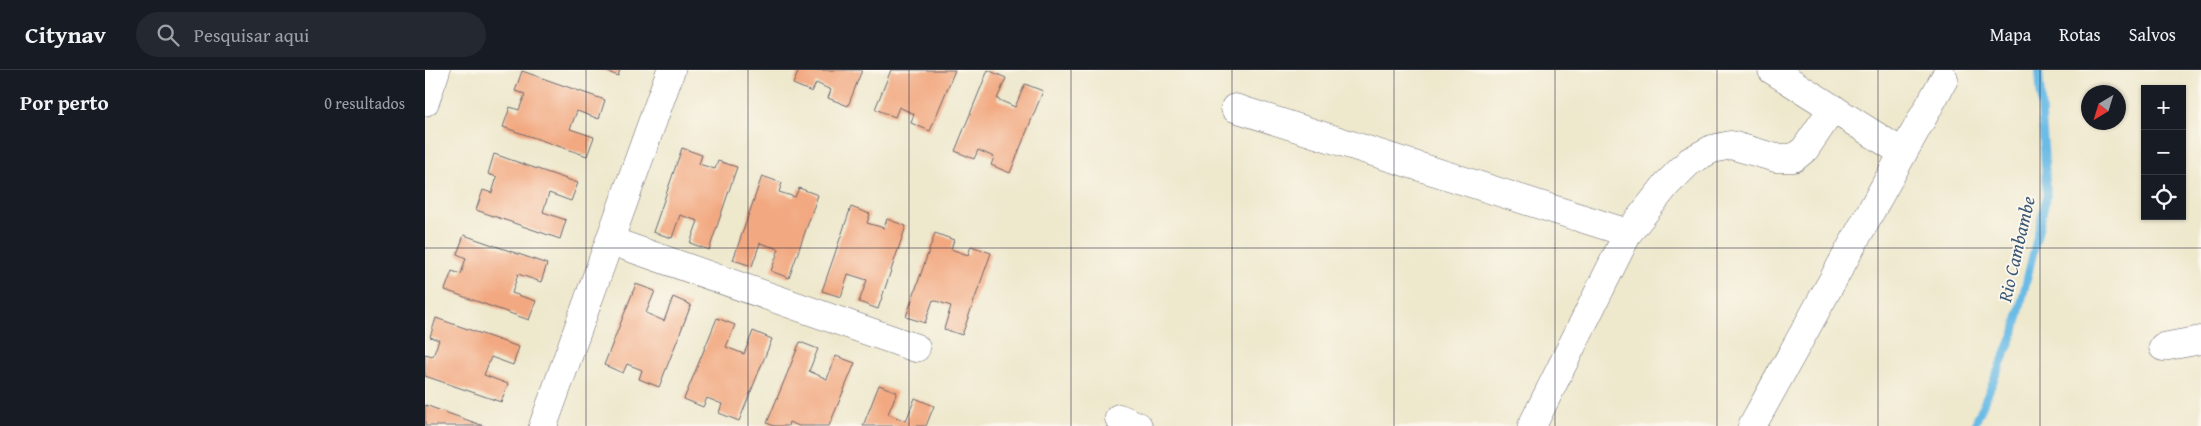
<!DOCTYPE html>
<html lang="pt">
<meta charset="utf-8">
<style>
body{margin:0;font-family:"Gentium Book Plus",serif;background:#242831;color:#f1f3f6}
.controls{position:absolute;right:15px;top:15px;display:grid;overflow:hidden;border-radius:0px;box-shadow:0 1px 4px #0004}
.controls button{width:45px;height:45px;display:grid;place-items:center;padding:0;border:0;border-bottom:1px solid #363941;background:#171b24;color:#f1f3f6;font:25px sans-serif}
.compass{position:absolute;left:1656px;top:15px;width:45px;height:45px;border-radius:50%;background:#171b24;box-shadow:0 1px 4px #0004;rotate:218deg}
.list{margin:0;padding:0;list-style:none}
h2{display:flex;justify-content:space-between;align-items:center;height:65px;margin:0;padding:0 20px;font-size:21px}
h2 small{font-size:16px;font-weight:400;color:#9ea1a6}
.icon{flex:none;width:28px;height:28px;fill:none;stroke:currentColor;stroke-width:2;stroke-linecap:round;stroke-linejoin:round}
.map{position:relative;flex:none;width:1776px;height:356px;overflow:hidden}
header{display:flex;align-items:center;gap:30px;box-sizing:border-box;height:70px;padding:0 25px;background:#171b24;border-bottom:1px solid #363941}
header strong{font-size:24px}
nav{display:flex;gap:28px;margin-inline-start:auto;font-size:18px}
.search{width:350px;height:45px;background:#242831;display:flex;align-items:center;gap:12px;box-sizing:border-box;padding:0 18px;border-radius:28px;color:#9ea1a6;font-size:19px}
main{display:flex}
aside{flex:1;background:#171b24}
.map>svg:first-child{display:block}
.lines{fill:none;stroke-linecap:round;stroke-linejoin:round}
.stream{stroke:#6bbbe6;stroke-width:8}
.building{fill:#f2a981}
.minor-casing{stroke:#69676e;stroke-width:29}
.minor{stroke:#fff;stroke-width:28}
.grid{fill:none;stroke:#22223b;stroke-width:1;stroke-opacity:0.55}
.labels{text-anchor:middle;stroke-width:4;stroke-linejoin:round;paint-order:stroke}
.water-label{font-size:19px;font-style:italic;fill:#3c5877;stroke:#fbf7ec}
</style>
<header>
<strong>Citynav</strong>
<div class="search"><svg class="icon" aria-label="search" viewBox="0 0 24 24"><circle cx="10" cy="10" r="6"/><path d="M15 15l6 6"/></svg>Pesquisar aqui</div>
<nav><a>Mapa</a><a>Rotas</a><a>Salvos</a></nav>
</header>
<main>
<aside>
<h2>Por perto<small>0 resultados</small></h2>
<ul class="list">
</ul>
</aside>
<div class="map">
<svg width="1776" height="356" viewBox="0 0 1776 356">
<rect width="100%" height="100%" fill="#fbf7ec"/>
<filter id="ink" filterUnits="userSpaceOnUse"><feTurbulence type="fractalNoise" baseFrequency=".02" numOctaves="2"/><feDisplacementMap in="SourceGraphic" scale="10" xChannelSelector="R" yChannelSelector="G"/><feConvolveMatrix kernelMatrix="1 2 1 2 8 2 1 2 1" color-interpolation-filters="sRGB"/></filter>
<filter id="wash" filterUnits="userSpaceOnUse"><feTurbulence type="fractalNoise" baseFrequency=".0096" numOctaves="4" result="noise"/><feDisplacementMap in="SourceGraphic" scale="20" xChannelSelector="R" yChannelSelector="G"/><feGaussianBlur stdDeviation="1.12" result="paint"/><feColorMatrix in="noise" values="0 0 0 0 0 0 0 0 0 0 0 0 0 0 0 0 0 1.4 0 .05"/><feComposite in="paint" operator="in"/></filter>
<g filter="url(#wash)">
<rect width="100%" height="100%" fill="#eee8cd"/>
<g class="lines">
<path class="stream" d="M1549 356 1589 263 1622 125 1614 0"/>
</g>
<g id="blocks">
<path class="building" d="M178 0H195L193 6Z
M374 0H437L423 36 403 28 406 20 391 13 387 22 368 14Z
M466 0H530L505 61 486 53 489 44 474 37 470 47 450 39Z
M563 0 581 8 572 29 590 37 600 14 618 21 585 103 566 95 569 87 553 80 549 89 530 81Z
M97 1 180 30 174 49 152 41 145 59 169 67 162 86 78 57 85 37 94 40 100 24 90 21Z
M257 78 277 85 274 94 290 99 293 91 312 97 284 180 265 173 273 151 255 145 247 168 228 162Z
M69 84 153 113 146 131 124 123 118 142 141 150 135 169 51 140 58 120 67 123 72 107 63 104Z
M337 106 357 113 354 122 370 127 374 118 393 125 364 208 346 201 354 179 335 173 327 196 308 190Z
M426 137 445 144 442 153 459 158 462 149 481 156 453 239 434 232 442 210 423 204 416 227 397 221Z
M510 163 529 170 526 179 543 185 546 176 566 183 537 265 519 259 526 236 508 230 500 253 481 247Z
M39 165 122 194 116 212 93 204 87 223 111 231 104 250 20 220 27 201 36 204 41 188 32 184Z
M211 214 230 221 221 243 239 251 248 227 266 235 234 317 214 309 217 300 202 294 198 303 179 295Z
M11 248 94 277 88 295 66 287 59 305 83 314 76 332 0 306V284L8 286 14 270 5 267Z
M292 248 310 255 301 277 319 284 328 261 347 269 314 351 294 343 297 334 282 328 278 337 259 329Z
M375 272 393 279 384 301 402 309 411 286 430 293 404 356H374L364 352 363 356H349L342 353Z
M454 315 472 322 463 344 481 351 490 328 509 336 501 356H438Z
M0 335 59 356H0Z"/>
</g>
</g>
<g filter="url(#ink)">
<use href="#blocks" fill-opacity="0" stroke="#69676e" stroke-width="1"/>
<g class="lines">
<defs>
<path id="minor" d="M1347 0 1478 83
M0 32 11 0
M810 38 1203 163
M186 171 491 278
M1738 277 1776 270
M694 348 713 356
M118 356 246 0
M1107 356 1203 163 1242 114 1265 91 1287 79 1306 75 1351 88H1369L1380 79 1408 38
M1327 356 1519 9"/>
</defs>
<use href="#minor" class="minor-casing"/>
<use href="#minor" class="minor"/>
</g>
</g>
<path class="grid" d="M161 0V356M323 0V356M484 0V356M646 0V356M807 0V356M969 0V356M1130 0V356M1292 0V356M1453 0V356M1615 0V356M0 178H1776"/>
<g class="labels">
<g class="water-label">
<text transform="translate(1591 179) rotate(-77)" y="7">Rio Cambambe</text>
</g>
</g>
</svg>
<div class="controls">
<button>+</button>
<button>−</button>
<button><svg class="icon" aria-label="locate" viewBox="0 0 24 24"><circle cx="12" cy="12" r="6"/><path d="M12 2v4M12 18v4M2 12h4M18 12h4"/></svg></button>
</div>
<svg class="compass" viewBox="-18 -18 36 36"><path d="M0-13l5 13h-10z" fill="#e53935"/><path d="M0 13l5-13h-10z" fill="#9ea1a6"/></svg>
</div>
</main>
